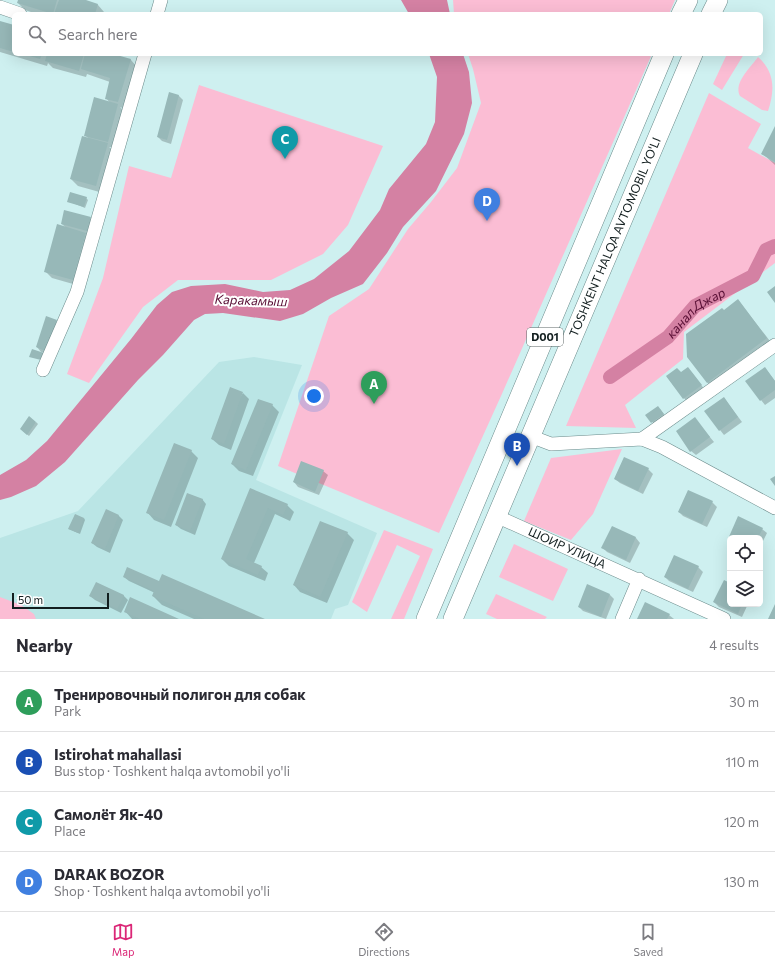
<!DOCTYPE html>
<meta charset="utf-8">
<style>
body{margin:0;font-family:Commissioner,sans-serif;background:#f7f7f7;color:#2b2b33}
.controls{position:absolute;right:12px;bottom:12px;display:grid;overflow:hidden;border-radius:6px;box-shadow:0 4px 16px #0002}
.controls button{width:36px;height:36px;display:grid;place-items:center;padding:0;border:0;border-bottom:1px solid #e1e1e2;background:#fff;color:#2b2b33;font:20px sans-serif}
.scale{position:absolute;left:12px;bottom:10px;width:97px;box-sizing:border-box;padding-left:4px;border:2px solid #121e1f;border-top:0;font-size:11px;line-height:14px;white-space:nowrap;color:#121e1f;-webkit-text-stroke:3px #fff;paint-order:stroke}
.you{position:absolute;left:314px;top:396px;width:14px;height:14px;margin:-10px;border:3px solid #fff;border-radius:50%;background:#1a73e8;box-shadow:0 0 0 6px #1a73e833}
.badge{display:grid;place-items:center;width:26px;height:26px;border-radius:50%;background:#db2777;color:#fff;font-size:13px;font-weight:700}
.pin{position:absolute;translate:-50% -33px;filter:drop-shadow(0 1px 2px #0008)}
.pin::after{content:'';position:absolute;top:21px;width:14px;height:12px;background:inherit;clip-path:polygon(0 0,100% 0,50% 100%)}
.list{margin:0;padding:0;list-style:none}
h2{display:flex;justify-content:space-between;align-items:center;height:52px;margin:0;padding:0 16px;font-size:17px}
h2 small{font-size:13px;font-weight:400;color:#7c7c81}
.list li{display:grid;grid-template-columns:26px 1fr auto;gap:12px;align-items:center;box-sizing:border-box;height:60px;padding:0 16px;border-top:1px solid #e1e1e2}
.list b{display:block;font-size:15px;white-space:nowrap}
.list p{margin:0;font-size:13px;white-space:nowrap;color:#7c7c81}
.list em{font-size:13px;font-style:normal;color:#7c7c81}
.icon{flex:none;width:22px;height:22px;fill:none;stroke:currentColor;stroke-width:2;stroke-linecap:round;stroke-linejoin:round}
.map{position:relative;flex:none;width:775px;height:619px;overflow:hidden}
.search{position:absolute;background:#fff;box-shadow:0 4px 16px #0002;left:12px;right:12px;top:12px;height:44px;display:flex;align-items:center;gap:10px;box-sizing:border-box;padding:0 14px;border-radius:6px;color:#7c7c81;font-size:15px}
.sheet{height:292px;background:#fff}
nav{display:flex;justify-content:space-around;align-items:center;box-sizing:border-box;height:56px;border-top:1px solid #e1e1e2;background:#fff;font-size:11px;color:#7c7c81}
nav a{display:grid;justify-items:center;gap:2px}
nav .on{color:#db2777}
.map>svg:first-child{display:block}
.built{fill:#bae5e5}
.green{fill:#fbbdd4}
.water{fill:#d481a3}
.shadow{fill:#0003}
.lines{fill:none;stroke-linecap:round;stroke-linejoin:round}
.canal{stroke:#d481a3;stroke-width:14}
.building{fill:#97b8b8}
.minor-casing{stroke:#6b8b8b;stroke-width:14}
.highway-casing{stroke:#6b8b8b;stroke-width:20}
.minor{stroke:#fff;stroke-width:13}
.highway{stroke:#fff;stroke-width:19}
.labels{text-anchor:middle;stroke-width:4;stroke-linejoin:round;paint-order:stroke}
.shield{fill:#fff;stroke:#596262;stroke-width:1}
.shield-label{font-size:11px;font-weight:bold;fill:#121e1f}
.street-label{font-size:12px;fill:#121e1f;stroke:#fff}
.water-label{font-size:13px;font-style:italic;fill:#580e34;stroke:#fff}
</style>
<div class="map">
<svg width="775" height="619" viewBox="0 0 775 619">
<rect width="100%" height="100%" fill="#cef0f0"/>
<path class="built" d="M254 357 302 365 256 480 377 533 348 605 335 609 331 619H0V538L78 511 219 362Z"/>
<path class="green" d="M453 0H675L669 14H454Z
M468 54H652L501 396 439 533 278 466 329 316 369 289 408 229 431 202 457 168 481 103 473 69Z
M727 54H744L722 90 713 84Z
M758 57C775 72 775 90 768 111L762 110 740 96C733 83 751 67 758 57Z
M199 85 383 146 348 225 323 254 271 280H178L143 307 89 383 67 374 103 278 129 166 171 178Z
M709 93 761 124 748 148 775 163V263L684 332 683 359 625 405 636 428 566 426Z
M622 449 593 514 571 540 524 521 551 458Z
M384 530 433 549 404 619H391L420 556 397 545 367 612 352 602Z
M514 544 568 569 553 601 499 577Z
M496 594 547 617 545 619H497L486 614Z
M0 597 21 605 34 614 36 619H0Z"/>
<path class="water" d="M401 0H447L450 14H409Z
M429 54H463L469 72 472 103 464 134 436 191 403 227 387 253 363 284 331 298 303 314 280 321 223 313 205 314 194 320 163 355 138 380 65 462 36 486 11 497 0 500V475L26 460 47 441 131 339 157 305 172 292 191 286 225 284 263 292 290 290 314 279 349 251 380 210 389 189 426 144 435 122 437 77Z"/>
<path class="shadow" d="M19 0H82L98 5 104 12V14H37L25 10 18 3Z
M0 22 14 26V54H109L131 60 137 67 125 109 120 107 124 111 115 148 109 147 114 151 103 193 78 186 71 179 90 140 85 135 110 103 106 98 110 82 87 74 86 77 53 68 48 63 47 66 0 52Z
M170 93 179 96 183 100 171 144 162 141 158 137Z
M775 129V165L763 154Z
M86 198 88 200 85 208 68 201Z
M90 218 95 222 91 235 86 234 93 240 80 286 52 278 45 271 66 228 62 224Z
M738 300 773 345 714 389 707 382 724 311Z
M56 321 60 325 49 354 41 352 37 347Z
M765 368 775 381V398L765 405 761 400Z
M681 373H692L705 390 688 403 667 377Z
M243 393 249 399 231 450 219 445 212 439Z
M724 398 742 422 724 435 720 430Z
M272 405 279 412 253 476 239 471 232 464Z
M660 409 665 416 654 424 647 415Z
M695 419 714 442 696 455 691 451Z
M36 422 38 424 29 436 23 431Z
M191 451 198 458 171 527 154 520 148 513Z
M648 469 653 474 643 494 620 483 615 479Z
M323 471 328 475 319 495 298 487 294 482Z
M251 490 287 505 294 512 290 521 275 514 254 563 261 567 268 573 265 581 229 566 222 559Z
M202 499 206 504 195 535 181 529 176 525Z
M712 502 717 507 707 527 683 516 679 512Z
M106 511 119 516 123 520 110 553 97 547 92 543Z
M84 518 85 520 80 534 69 529Z
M739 518 762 529 767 533 760 547V538L729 539Z
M612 527 636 538 640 543 630 563 607 552 603 548Z
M347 533 354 540 327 603 300 592 294 585Z
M698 567 703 572 693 592 669 581 665 577Z
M124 577 158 582 262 619H194L162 605 153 596 155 593 129 581Z
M730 584V604H748L742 617 719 607 714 602Z
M588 586 610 595 614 599 606 619 583 611 579 607Z
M123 595 128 600 121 613 95 600 90 596Z
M125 611 177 619H132Z
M669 615 674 619H638Z"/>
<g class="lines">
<path class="canal" id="s1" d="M610 377 668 337 695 306 753 276 766 250 775 246"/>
</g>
<path class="building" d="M18 0H57L53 14 17 3Z
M59 0H86L98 4 95 14H54Z
M0 21 14 25V52L0 48Z
M23 54H42L40 59Z
M47 54H84L79 71 45 61Z
M85 54H113L131 59 118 102 105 99 110 78 81 69Z
M169 92 179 95 167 140 157 137Z
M94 97 118 104 108 142 84 136Z
M775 126V162L761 154Z
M82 136 108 143 96 186 70 179Z
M70 192 87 197 84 207 67 202Z
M64 210 91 217 87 231 61 224Z
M57 224 86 233 73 280 44 272Z
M775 286V303L767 292Z
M738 299 767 338 707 383 687 357 686 334 722 308 724 310Z
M46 316 57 320 45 351 36 347Z
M32 349 44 353 41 360 29 357Z
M688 367 702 385 683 399 666 376 677 368 681 372Z
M765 367 775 381V390L760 401 745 381Z
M230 387 243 392 224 444 211 439Z
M724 397 738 417 719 431 704 411Z
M258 399 273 404 246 470 231 464Z
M658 406 664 414 651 423 645 415Z
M29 416 36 422 27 435 20 429Z
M695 417 710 437 690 452 676 431Z
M174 443 192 450 164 520 146 513Z
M624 457 649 468 638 491 614 479Z
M301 461 324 470 315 492 293 482Z
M775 476V486L770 479Z
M250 488 288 504 283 515 268 508 246 559 262 566 258 575 221 559Z
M688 490 713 501 702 524 678 512Z
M187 493 203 499 190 531 175 525Z
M106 509 119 515 105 549 91 543Z
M75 514 84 518 78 533 68 529Z
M738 516 763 528 758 538 728 539Z
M320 521 348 532 320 597 293 585Z
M612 526 636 537 626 560 601 548Z
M674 555 699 566 688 589 664 577Z
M127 567 159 581 162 574 265 619H204L152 596 154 591 123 577Z
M724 580 730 583V604H742L738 614 713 602Z
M96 582 124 595 117 609 89 596Z
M587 584 610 594 601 617 578 607Z
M130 597 179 619H140L124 612Z
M645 602 670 614 667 619H637Z
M775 604V619H768Z"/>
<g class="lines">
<defs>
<g id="minor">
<path d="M0 7 20 14"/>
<path d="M157 14 161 0"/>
<path d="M43 370 77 292 145 54"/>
<path d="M530 436 551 444 642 439 662 447 775 508"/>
<path d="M642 439 775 345"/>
<path id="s2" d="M496 516 724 619"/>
<path d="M622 619 639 579"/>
</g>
<g id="highway">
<path d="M681 14 688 0"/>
<path d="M711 14 718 0"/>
<path d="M426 619 664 54"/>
<path id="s3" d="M453 619 693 54"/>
</g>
</defs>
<use href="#minor" class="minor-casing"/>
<use href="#highway" class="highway-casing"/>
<use href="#minor" class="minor"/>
<use href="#highway" class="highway"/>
</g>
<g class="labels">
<rect class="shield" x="527" y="328" width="36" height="18" rx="3"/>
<g class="shield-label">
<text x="545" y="341">D001</text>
</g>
<g class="street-label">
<text dy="4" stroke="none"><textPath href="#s3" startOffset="415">TOSHKENT HALQA AVTOMOBIL YO'LI</textPath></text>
<text dy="4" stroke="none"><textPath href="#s2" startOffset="78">ШОИР УЛИЦА</textPath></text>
</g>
<g class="water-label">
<text transform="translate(251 300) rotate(2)" y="5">Каракамыш</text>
<text dy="5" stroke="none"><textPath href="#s1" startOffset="108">канал Джар</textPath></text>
</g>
</g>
</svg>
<div class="controls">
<button><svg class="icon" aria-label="locate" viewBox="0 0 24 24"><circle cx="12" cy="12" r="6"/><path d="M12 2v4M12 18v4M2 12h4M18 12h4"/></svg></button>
<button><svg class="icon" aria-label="layers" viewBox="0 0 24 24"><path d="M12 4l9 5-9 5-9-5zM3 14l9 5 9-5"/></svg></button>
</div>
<div class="scale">50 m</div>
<div class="you"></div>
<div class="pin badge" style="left:374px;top:404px;background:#2e9e5b">A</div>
<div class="pin badge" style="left:517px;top:466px;background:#1a4fb4">B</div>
<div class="pin badge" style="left:285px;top:159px;background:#0f9aa8">C</div>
<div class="pin badge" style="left:487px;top:221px;background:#3f7fe0">D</div>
<div class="search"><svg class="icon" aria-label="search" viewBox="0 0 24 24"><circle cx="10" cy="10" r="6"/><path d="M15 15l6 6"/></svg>Search here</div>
</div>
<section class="sheet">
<h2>Nearby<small>4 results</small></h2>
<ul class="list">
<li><span class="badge" style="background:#2e9e5b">A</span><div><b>Тренировочный полигон для собак</b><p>Park</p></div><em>30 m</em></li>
<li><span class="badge" style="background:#1a4fb4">B</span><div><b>Istirohat mahallasi</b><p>Bus stop · Toshkent halqa avtomobil yo'li</p></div><em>110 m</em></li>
<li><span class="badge" style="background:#0f9aa8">C</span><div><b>Самолёт Як-40</b><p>Place</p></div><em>120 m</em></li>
<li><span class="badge" style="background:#3f7fe0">D</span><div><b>DARAK BOZOR</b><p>Shop · Toshkent halqa avtomobil yo'li</p></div><em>130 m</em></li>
</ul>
</section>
<nav>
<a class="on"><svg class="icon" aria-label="map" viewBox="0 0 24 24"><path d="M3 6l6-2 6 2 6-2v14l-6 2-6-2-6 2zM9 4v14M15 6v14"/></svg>Map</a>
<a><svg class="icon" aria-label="directions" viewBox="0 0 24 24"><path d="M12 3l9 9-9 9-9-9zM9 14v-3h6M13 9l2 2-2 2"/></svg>Directions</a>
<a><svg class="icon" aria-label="saved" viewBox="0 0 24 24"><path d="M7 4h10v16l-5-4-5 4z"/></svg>Saved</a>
</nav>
